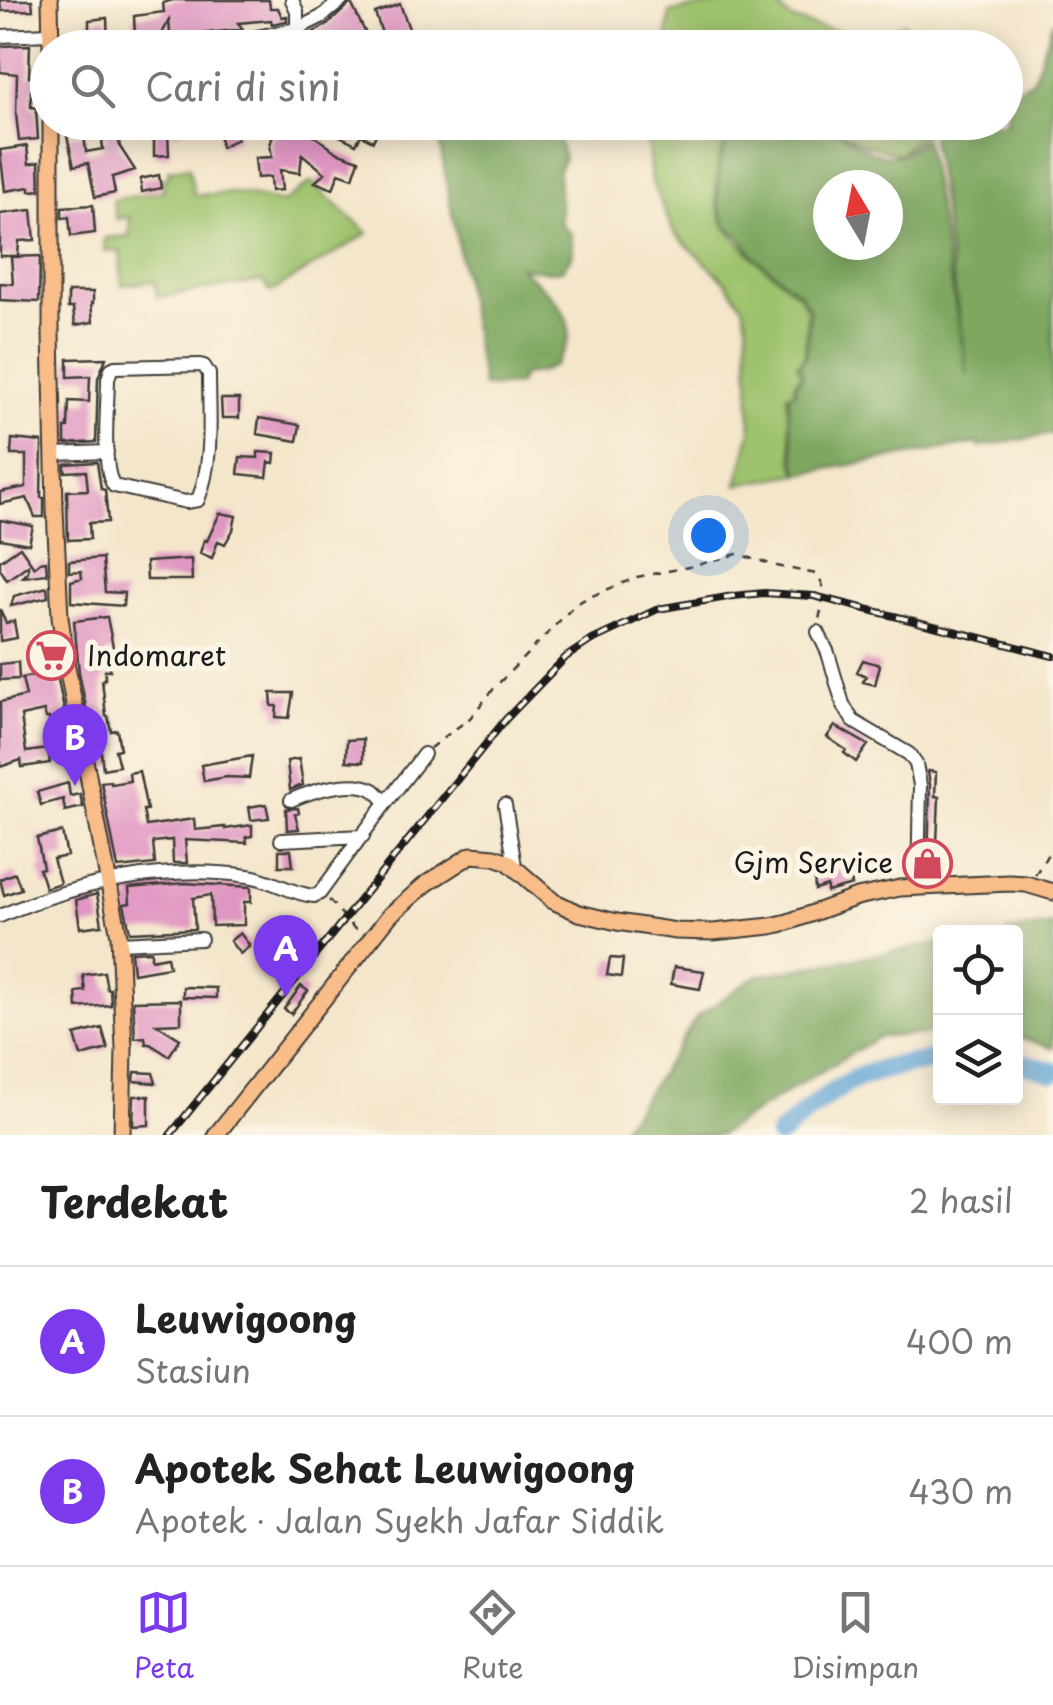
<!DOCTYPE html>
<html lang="id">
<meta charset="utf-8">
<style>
body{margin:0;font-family:"Playpen Sans",sans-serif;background:#f2f2f2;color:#222}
.controls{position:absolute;right:30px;bottom:30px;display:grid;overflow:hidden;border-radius:10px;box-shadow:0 5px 25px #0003}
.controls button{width:90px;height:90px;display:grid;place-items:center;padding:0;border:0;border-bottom:2px solid #e0e0e0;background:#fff;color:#222;font:50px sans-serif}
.compass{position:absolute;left:813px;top:170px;width:90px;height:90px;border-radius:50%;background:#fff;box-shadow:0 5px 25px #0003;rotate:350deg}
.you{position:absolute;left:708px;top:535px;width:35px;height:35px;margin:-25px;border:8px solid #fff;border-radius:50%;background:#1a73e8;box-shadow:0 0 0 15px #1a73e833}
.badge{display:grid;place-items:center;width:65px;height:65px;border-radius:50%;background:#7c3aed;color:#fff;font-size:32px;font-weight:700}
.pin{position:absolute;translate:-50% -82px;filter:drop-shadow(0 2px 5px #0008)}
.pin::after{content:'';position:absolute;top:52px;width:35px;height:30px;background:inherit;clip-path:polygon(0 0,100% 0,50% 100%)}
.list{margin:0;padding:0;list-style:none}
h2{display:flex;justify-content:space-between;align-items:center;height:130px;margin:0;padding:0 40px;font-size:42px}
h2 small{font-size:32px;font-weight:400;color:#767676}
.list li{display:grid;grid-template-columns:65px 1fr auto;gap:30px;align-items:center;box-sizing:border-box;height:150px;padding:0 40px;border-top:2px solid #e0e0e0}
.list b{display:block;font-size:38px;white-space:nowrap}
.list p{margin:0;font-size:32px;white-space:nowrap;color:#767676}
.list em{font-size:32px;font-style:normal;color:#767676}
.icon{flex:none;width:55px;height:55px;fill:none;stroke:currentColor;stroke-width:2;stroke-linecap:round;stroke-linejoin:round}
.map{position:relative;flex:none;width:1053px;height:1135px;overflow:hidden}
.search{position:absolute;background:#fff;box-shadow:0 5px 25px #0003;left:30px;right:30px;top:30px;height:110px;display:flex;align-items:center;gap:25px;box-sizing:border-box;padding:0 35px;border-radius:55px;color:#767676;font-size:38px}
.sheet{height:430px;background:#fff}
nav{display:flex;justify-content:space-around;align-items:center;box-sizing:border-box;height:140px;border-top:2px solid #e0e0e0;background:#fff;font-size:28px;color:#767676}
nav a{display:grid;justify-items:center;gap:5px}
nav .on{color:#7c3aed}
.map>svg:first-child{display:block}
.green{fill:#9ec26d;stroke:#5d6f44;stroke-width:2.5}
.forest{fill:#7ea860;stroke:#4d623e;stroke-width:2.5;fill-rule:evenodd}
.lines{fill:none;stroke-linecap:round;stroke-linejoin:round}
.river{stroke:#63a6d7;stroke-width:20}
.building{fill:#e096c2}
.minor-casing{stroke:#3c3a36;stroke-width:16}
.major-casing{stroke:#3c3a36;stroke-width:19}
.path{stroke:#3c3a36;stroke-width:2.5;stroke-dasharray:8 8;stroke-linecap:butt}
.minor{stroke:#fff;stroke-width:12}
.major{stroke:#f8bd89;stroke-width:15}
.rail-casing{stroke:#1c1c1c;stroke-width:8}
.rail{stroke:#fcf5e5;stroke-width:4;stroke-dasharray:11;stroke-linecap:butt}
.labels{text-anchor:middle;stroke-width:10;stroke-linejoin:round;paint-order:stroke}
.poi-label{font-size:28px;fill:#1c1c1c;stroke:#fcf5e5;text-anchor:start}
</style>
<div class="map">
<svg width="1053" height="1135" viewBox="0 0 1053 1135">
<rect width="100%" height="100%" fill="#fcf5e5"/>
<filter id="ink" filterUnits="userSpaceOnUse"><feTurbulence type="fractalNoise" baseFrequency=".01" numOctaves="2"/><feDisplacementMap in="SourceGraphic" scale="20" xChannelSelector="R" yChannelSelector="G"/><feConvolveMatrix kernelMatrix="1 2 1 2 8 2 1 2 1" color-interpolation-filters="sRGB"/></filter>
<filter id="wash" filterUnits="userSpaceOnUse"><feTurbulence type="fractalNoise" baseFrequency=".0048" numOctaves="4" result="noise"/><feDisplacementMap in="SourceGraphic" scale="40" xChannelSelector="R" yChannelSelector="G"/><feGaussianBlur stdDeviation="2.25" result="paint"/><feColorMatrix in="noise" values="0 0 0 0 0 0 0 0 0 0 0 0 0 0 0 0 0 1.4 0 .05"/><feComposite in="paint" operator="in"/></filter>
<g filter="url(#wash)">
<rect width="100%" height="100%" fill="#f4e6cb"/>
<path class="green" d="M747 0H772C777 5 783 13 789 17 808 28 860 36 882 32 890 30 897 26 904 23L909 47H666L670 12Z
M652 123H738L725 142 718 162 716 201 724 225 755 259 800 296 807 310 805 356 797 364 801 374 794 384 795 390 787 395 793 461 797 474 737 485 751 431 747 323 743 306 725 281 674 233 651 180 647 136Z
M824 123H923L925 134 912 142 901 153C869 151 852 136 824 123Z
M189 167 194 195 237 193 283 203 311 182 368 233 271 292 262 281 157 297 155 281 122 285 120 251 104 250 105 238 129 236 130 217 116 219 113 200 164 191 162 179 169 177 168 170Z"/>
<path class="forest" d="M1053 21V434L979 447 978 443 798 474 789 417V395L796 391V384L803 375 799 365 806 356 810 310 800 294 756 258 740 237 726 225 718 202 719 163 727 143 742 122C761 122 804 119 820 123 846 130 868 162 899 155 908 152 916 142 925 139L968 376 931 136 956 123 1006 122V95L1033 80ZM828 185H888V245H828Z
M436 123H448L450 136 484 128 500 130 503 124 512 128 525 125 530 129 556 131 564 158 558 172 561 224 571 234 573 254 562 270 545 271 520 267C539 286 571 305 569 336 568 346 560 357 555 365L538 373 523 375 518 385 483 387Z
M1053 925V1048L1016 1036V932H1004Z
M940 943V1033L879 1037 793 1088 719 1135H616L650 1089 697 1017 756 976Z"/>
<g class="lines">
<path class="river" d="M1016 1061 1053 1072
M779 1135C800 1116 824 1096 849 1082 874 1068 912 1063 940 1060"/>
</g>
<g id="blocks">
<path class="building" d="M0 0H32L33 10 1 11Z
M173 0H269L270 8H278L282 17 287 16V21L272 24 271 20 238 23 243 29 207 33V36L194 40 190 47H171L169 20 155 48H153L152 34 135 37 134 16 164 12 163 3Z
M351 3 366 34 360 36 365 48H318L312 33 327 25Z
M400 4 412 37 386 45 375 13Z
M107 18 108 43 95 47 92 36 89 37V20Z
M30 45 29 77 36 76V90L31 91V107L36 108 38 139 19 141 16 114 17 74 0 72V46Z
M105 122H116L120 147 135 170 112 177 115 193 95 197 88 163 74 166 67 136 84 134 86 152 103 149 102 140 107 139Z
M154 122H181L180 132 168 131 169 155 154 156Z
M277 122 292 127 295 130 297 123 336 152 359 160 353 178 339 173 333 189 315 182 325 173 302 154 300 173 280 170 282 190 271 191 270 177 257 178 255 158 272 157 270 145Z
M329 122H382L373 141 361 135 356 144 326 129Z
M235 124 237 139 221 147 218 126Z
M27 146 29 164 39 162 40 190 30 191V187L5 191 0 150Z
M159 175 161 188 142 192 140 179Z
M93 205 95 233 71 236 69 217 62 218V207Z
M32 210 35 240 19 241 18 256H0V214Z
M40 256 39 302 0 300V283L13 284 11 257Z
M68 292H93V303H91L93 322 75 325 73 308H68Z
M106 358 98 378 96 442 65 444V428H68L69 401 89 402 90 376 68 377V359Z
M221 399H239V418H222Z
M259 418 300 425 297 441 257 434Z
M12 439 42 442 41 498H44V517H35L27 498 0 504V492L26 487V455H11Z
M258 452 275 453 274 463 269 462 267 477 238 474 240 457 258 458Z
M97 462 101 489 105 490 108 522 89 523 90 539 68 540 67 491 88 490 86 471 65 472V464Z
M220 513 236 516 233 530 225 544 218 541 212 558 200 553 204 540 207 541Z
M0 520 33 526 29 544 0 539Z
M20 547 34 567 40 562 46 561 47 574 23 577 28 572V565L7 580 0 569V561Z
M102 558 105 592 124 593 123 606 71 602V581L82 578 81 571 69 572V561Z
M191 559 192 580H147L146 562Z
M47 587 48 597 11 606 14 596Z
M0 609 6 623 14 621 17 638 0 641Z
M107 617 114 652 105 653 110 670H105V679L102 680 106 716H108L111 731 117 730 120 749 115 750 119 766 103 769 101 752 95 753 79 672 74 621Z
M863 660 880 665 875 685 863 682 866 676 857 672Z
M18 662 19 679 0 680V664Z
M56 670 68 730 51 733 49 718H46L44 711 21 716 26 752 48 749 50 763 22 767 21 760 0 767V702L26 696 22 678Z
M271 693H293L289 718 276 717 277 706H272Z
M835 726 868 745 856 762 844 753 846 750 827 737Z
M363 739V762L346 761 347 740Z
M252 756 249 778 227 777 204 781 201 765Z
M299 759 303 785 290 790 287 761Z
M139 771 147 810H143L146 826 194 819 195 830 225 827V829L252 825V836L246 837 247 843 185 840 187 863H173L172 840 153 842 155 864 118 868 101 782 110 781 111 784 130 781 129 773Z
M928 771 936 772 935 796 939 797 936 865H928L930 785Z
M68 783 70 796 80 794 83 807 65 811 63 799 41 805 37 792Z
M266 804 269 818 251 820 249 807Z
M298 808 299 813 295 814 299 829 287 830 286 809Z
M62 832 67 856 53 859 60 883 45 888 39 869 43 868 37 838Z
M279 850H291L293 866H279Z
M849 867 852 885 827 892V886L815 890 814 875Z
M15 873 21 889 4 895 0 879Z
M185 883 251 887V902H244V925L212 926 211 895 193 898 195 929 130 932 124 904 130 903 129 888Z
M97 894 102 925 80 928 76 900Z
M240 933 250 946 240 954 230 941Z
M151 951V959L167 956 169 967 133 973 131 952Z
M610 958 623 959 621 977 607 975Z
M674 967 704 971 700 989 671 984Z
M104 972 107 989H110L111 1005 77 1008 76 992 85 991 83 975Z
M301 986 308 991 291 1014 284 1009Z
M183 987 216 988V998L183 997Z
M181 1000V1023L156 1024 180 1039 169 1056 150 1044H146L145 1037 135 1038 133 1001Z
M102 1028 108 1049 81 1056 75 1035Z
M135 1072 153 1073 156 1083 134 1081Z
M134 1096H149V1125L133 1126Z"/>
</g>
</g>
<g filter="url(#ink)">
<use href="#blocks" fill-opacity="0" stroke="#3c3a36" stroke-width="2.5"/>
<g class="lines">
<defs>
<path id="minor" d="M0 36 50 34
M200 48 297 29V11L292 0
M293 48 297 29 321 17 342 0
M200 365 204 366 209 374C209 416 214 460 198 500L186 502 114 486C101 468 108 403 108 379L111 369 115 367Z
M54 454 107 452
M818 632 828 653 843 704 853 721 909 754 916 764 920 785 918 887
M291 800C312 791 352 778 374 790 376 791 384 800 386 802
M505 805 515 866
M281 840 363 836
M0 916C75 883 166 864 248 876 271 879 291 894 314 896L320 893 382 808 424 754
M120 943 201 939"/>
<path id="major" d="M50 0 51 48
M51 122V333L55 509 60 617 67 667 119 936 124 1049 122 1135
M216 1135 390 915 426 884 471 855 495 857 508 862 553 901 579 913 617 922 676 931 713 932 771 926 788 922 857 897 900 888 1009 883 1026 884 1053 892"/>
</defs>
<use href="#minor" class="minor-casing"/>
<use href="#major" class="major-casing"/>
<path class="path" d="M430 748 470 718 496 686 576 604 585 599 637 577 694 566 737 554 777 566 816 574C830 590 822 602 819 620
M1035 875 1053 846
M329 900 360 935"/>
<use href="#minor" class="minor"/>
<use href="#major" class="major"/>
<defs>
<path id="rail" d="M170 1135 506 719 566 657 590 641 658 609 733 596 764 593 814 596 1053 656"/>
</defs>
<use href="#rail" class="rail-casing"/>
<use href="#rail" class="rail"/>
</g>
</g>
<defs>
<symbol id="supermarket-ring" viewBox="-11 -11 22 22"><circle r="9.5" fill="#fcf5e5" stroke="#d1495b" stroke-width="1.5"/><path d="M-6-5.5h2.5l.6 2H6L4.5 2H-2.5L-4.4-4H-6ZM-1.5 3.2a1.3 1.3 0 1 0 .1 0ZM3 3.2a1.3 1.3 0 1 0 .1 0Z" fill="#d1495b"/></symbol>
<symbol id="shop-ring" viewBox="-11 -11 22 22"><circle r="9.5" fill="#fcf5e5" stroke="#d1495b" stroke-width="1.5"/><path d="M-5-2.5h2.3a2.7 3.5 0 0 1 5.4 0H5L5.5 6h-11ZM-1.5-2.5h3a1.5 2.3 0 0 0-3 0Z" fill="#d1495b"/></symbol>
</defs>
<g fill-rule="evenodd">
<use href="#supermarket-ring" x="24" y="628" width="55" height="55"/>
<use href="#shop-ring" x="900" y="836" width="55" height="55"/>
</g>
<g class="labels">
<g class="poi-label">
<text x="87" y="666">Indomaret</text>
<text x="893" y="873" text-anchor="end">Gjm Service</text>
</g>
</g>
</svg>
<div class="controls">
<button><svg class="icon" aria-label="locate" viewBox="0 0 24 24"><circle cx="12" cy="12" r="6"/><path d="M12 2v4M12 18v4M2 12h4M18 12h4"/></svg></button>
<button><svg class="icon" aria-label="layers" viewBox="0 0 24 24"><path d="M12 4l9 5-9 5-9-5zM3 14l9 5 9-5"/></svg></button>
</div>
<svg class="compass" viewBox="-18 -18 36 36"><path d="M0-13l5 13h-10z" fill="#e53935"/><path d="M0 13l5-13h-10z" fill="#767676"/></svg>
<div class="you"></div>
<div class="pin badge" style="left:286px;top:997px">A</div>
<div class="pin badge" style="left:75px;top:786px">B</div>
<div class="search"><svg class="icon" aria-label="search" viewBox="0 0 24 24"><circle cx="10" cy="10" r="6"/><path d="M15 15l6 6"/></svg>Cari di sini</div>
</div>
<section class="sheet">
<h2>Terdekat<small>2 hasil</small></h2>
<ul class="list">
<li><span class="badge">A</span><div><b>Leuwigoong</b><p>Stasiun</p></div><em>400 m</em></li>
<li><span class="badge">B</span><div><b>Apotek Sehat Leuwigoong</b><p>Apotek · Jalan Syekh Jafar Siddik</p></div><em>430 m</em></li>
</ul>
</section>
<nav>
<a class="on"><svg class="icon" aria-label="map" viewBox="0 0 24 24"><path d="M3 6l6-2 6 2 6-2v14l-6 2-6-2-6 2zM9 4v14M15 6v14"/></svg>Peta</a>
<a><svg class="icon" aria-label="directions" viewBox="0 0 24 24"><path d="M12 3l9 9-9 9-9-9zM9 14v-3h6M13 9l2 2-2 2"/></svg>Rute</a>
<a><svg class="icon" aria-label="saved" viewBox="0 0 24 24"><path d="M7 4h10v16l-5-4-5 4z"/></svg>Disimpan</a>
</nav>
